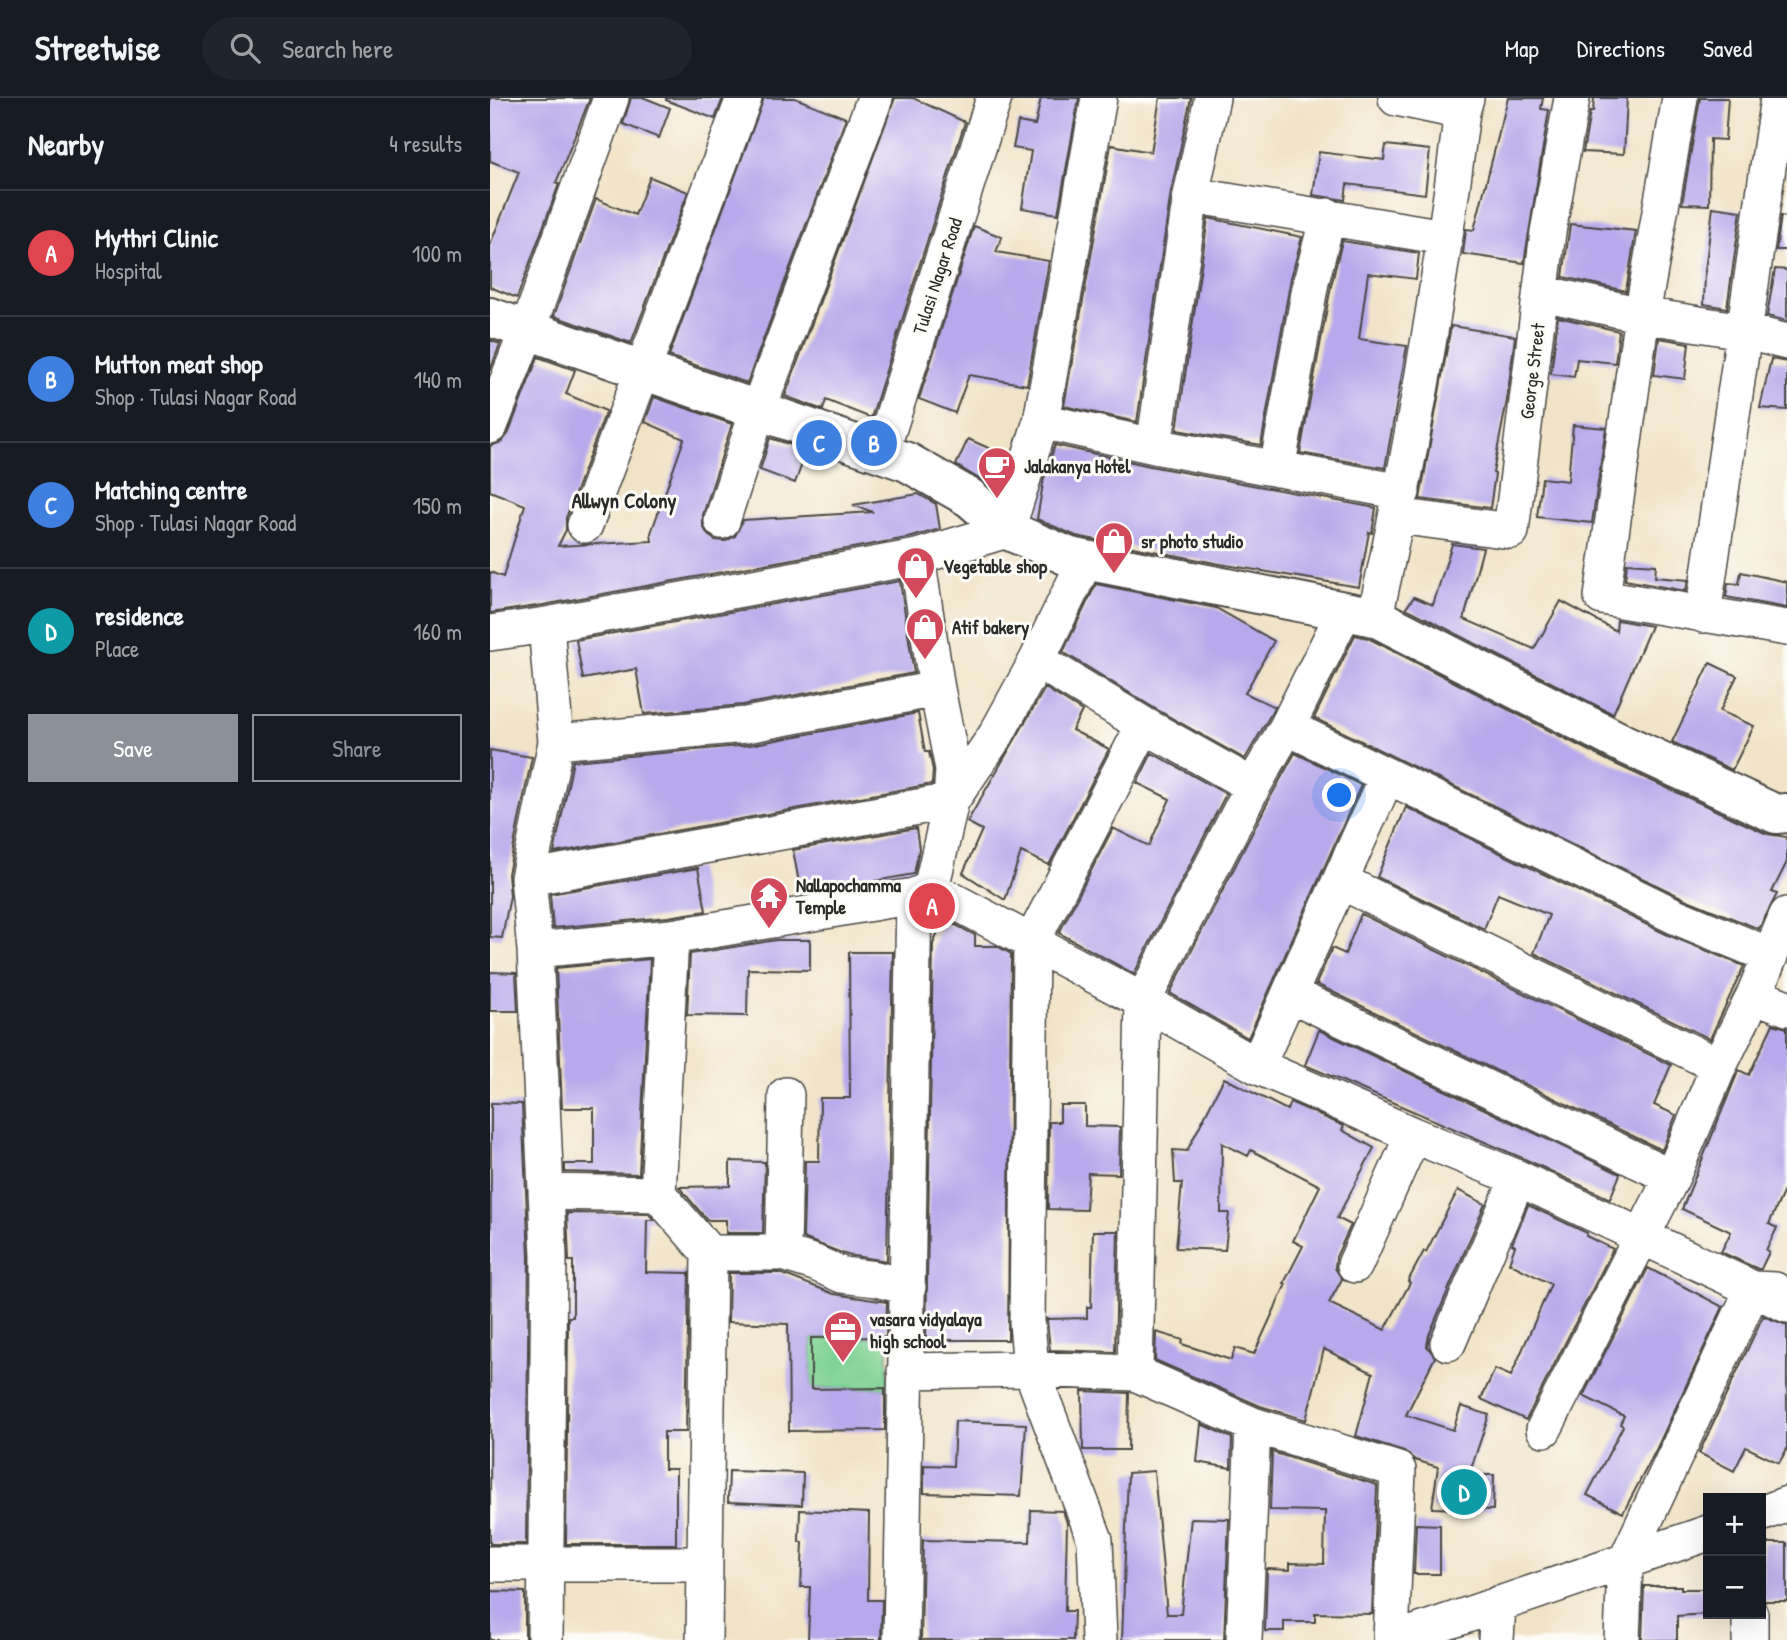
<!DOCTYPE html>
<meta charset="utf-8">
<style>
body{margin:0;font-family:"Patrick Hand",sans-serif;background:#20242c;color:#f1f3f6}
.controls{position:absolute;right:21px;bottom:21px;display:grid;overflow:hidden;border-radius:0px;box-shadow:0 7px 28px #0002}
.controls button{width:63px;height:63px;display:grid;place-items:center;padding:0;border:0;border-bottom:2px solid #363941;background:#171b24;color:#f1f3f6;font:35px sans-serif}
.you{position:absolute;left:850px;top:698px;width:24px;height:24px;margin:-18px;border:5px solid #fff;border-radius:50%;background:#1a73e8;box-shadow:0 0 0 10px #1a73e833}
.badge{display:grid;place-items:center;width:46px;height:46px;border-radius:50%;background:#8c9099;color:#fff;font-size:23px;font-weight:700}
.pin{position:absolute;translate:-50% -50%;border:4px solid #fff;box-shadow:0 2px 7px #0006}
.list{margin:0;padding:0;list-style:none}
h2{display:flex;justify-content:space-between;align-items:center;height:91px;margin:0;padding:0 28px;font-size:30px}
h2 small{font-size:23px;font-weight:400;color:#9ea1a6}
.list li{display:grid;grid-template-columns:46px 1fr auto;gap:21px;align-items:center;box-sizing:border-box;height:126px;padding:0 28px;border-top:2px solid #363941}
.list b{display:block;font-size:26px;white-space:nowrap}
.list p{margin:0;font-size:23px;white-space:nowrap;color:#9ea1a6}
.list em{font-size:23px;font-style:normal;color:#9ea1a6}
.actions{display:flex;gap:14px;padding:21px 28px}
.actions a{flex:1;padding:16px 0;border:2px solid #8c9099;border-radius:0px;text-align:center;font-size:24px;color:#8c9099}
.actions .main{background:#8c9099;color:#fff}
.icon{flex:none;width:38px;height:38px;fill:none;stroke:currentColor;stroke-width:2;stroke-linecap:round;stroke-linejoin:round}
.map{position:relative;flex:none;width:1297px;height:1542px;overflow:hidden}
header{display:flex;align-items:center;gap:42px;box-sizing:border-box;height:98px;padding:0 35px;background:#171b24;border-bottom:2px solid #363941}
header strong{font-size:33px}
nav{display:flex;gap:38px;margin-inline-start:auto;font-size:24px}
.search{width:490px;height:63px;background:#20242c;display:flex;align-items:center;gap:18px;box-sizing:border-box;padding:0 24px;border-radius:38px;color:#9ea1a6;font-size:26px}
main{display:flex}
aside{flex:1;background:#171b24}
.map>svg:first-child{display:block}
.green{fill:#81d395;stroke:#567f60;stroke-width:2}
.building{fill:#b7a9eb}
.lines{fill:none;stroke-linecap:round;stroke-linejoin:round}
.minor-casing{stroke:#494742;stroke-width:38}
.tertiary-casing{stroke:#494742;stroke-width:42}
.minor{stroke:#fff;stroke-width:35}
.tertiary{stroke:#fff;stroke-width:38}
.labels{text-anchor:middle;stroke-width:6;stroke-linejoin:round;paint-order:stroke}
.street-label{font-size:19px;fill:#2b2b2b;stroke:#fdfcf7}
.poi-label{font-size:19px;font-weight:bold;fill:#2b2b2b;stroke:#fdfcf7;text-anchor:start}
.neighbourhood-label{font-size:21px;font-weight:bold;fill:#2b2b2b;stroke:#fdfcf7}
</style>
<header>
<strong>Streetwise</strong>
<div class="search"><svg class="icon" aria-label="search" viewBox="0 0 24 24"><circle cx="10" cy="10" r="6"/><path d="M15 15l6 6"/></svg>Search here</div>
<nav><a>Map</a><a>Directions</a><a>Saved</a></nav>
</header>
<main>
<aside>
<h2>Nearby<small>4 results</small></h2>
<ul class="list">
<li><span class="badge" style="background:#e0444e">A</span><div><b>Mythri Clinic</b><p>Hospital</p></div><em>100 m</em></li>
<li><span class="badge" style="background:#3f7fe0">B</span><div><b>Mutton meat shop</b><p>Shop · Tulasi Nagar Road</p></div><em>140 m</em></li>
<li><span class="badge" style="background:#3f7fe0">C</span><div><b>Matching centre</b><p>Shop · Tulasi Nagar Road</p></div><em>150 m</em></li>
<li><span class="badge" style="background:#0f9aa8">D</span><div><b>residence</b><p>Place</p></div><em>160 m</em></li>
</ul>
<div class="actions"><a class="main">Save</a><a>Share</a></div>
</aside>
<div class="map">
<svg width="1297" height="1542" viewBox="0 0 1297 1542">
<rect width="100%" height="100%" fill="#fdfcf7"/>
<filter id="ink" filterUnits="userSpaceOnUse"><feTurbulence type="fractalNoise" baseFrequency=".0143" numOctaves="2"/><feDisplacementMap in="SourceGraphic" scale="14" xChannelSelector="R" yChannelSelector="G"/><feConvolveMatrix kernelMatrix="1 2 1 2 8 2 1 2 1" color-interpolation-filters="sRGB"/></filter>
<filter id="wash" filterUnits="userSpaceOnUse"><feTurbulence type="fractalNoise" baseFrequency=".00686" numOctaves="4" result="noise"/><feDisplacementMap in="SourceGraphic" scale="28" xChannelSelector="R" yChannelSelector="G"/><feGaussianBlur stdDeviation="1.57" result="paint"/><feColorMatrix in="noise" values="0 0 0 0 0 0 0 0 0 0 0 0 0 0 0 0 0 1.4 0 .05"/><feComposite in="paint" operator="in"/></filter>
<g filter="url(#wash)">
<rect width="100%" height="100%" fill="#f1e3c7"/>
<path class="green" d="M398 1239V1290L321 1291V1240Z"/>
<g id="blocks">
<path class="building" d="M0 0H100L66 85 69 86 27 200 0 189V147L29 74 0 63Z
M141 0H155L180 10 169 40 133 26Z
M176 0H233L225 21 176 2Z
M274 0H305L356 20 257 285 179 258Z
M405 0H423L475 24 381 320 336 302 333 312 295 298Z
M551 0H589L568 116 532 110 541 53 523 50 528 24 545 27Z
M670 0H701L681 94 647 324 574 308 621 47 661 54Z
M1018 0H1053L1051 11 1059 12 1034 165 973 156 976 131 984 132Z
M1104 0H1137L1134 56 1093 54 1100 14H1103Z
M1210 0H1238L1235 42 1220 41 1219 107 1192 106Z
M896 47 940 52 935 96 857 86 855 102 823 97 829 54 894 62Z
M160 79 198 94 141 245 64 218 106 101 145 117Z
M1223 109 1251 113 1237 210 1214 206 1215 173Z
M1291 118 1297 119V152H1286Z
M718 120 812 139 801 180 771 347 687 332Z
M1080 126 1146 133 1136 193 1073 179Z
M484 128 512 139 506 154 559 163 537 287 479 277 465 315 429 301Z
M852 143 929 155 926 181 878 175 869 241 917 248 895 370 810 355 841 188Z
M1285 171 1297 172V223L1277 218Z
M1068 219 1129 233 1125 265 1087 261 1084 279 1061 276Z
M961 228 1025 238 1017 302 1003 375 1005 376 1000 410 930 401Z
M1169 240 1199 245 1195 281 1164 277Z
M0 242 10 246 0 273Z
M48 259 85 272 76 296 116 313 76 420V432L68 448 162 443 161 435 194 341 155 324 164 299 242 326 213 417V428L218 437 225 442 236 443 245 438 253 422 383 414 363 407 428 396 446 406 450 431 422 439 53 507 0 515V474L13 479 35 407 0 393V348L12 344 18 336Z
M1281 261 1297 264V312L1270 310Z
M1083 327 1116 330 1102 425 1047 419 1052 380 1078 383Z
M280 340 317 352 305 385 270 372Z
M478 341 508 354 499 387 466 367Z
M565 347 660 368 886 410 882 435 879 434 869 489 730 466 586 438 547 421 554 380Z
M962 446 993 450 974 521 1044 551 1071 503 1126 533 1127 522 1161 528 1123 616 916 510 924 499 943 507Z
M1137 465 1166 467 1165 479 1198 482 1196 493 1135 482Z
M1251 474 1297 484V510L1236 499 1238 485 1249 486Z
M410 483 424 575 253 607 154 616 146 571 93 581 86 542Z
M606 486 726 510 784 543 755 595 785 609 755 661 664 610 573 554Z
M865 537 878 540 1123 665 1277 736 1297 739V764L1282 794 1287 796 1269 831 1195 801 824 620Z
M1220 565 1247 578 1230 613 1264 628 1242 672 1182 644Z
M555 590 592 613 582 632 619 651 559 767 531 754 515 802 473 775 492 732 477 724Z
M428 615 435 654H439L443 672 442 686 64 755 83 663 260 647Z
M0 652 42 659 18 776 20 798 12 840 0 839Z
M662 655 736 696 644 876 569 835 623 730 659 748 680 701 647 685Z
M805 655 871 687 758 940 680 895 781 698Z
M916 709 1178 837 1254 868 1220 941 1044 855 1059 817 1008 796 994 831 887 779Z
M426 730 429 751 424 776 336 792 335 786 310 790 303 752Z
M208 770 216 813 178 819 63 830 60 796Z
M871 816 1181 967 1164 1007 1186 1017 1172 1052 826 886 842 850 855 856Z
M451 827H466L485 837V848H507L521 856 518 1242H436L443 846Z
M286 842H320V872L258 871 257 918 197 917 200 856Z
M359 854H403L397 1163 357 1157 313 1140 315 1063H329L330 1000H360Z
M160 861 149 1076 75 1074V1066H104V1010H72L66 870Z
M0 874 26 875 28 913H0Z
M1283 926 1297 930V1086L1279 1126 1287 1130 1276 1152 1279 1154 1271 1171H1268L1231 1154 1241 1134 1192 1111 1247 976 1249 972 1259 977Z
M829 932 1130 1076 1120 1101 1037 1062 815 967Z
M734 980 797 1012 800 1004 854 1028 852 1032 884 1050 847 1120 861 1127 846 1159 845 1170 852 1181 839 1205 895 1232 920 1185 918 1183 934 1153 936 1154 968 1092 995 1106 939 1237 937 1248 945 1259 916 1317 963 1332 971 1308 999 1317 979 1377H1004L1003 1412 942 1410 948 1369 925 1362 914 1353 866 1338 883 1275 834 1251 816 1322 770 1308 665 1262 666 1234 693 1242 692 1246 741 1262 745 1250 764 1256 796 1186 794 1185 813 1148 803 1143 830 1088 761 1052 758 1058 732 1045 731 1115H739L735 1152 686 1150 692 1085H685L683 1052 697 1053Z
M1 1005 32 1006 39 1158 36 1446H0Z
M570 1007H595V1028L630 1029 629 1076 598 1075 596 1112 558 1111 559 1024H570Z
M240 1063 275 1064 273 1135H236V1122H217L189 1089 240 1088Z
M1038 1107 1097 1135 1096 1138 1123 1151 1036 1322 991 1301 1005 1271 1021 1278 1061 1186 1019 1165 1025 1148 1022 1146Z
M77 1115 159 1116 164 1122H157L156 1174 199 1175 196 1334H174V1371H186V1446H76L78 1219H83V1163H79Z
M603 1133H628L625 1254 560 1252 557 1221 597 1220V1209H601Z
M1158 1170 1233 1209 1165 1354 1133 1415 1097 1397 1133 1328 1130 1326 1134 1318 1093 1298Z
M239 1175H290L344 1196 397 1204 396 1239 321 1240V1291L395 1290V1332L299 1333 298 1226 238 1224Z
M1273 1218 1297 1227V1351L1289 1365 1256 1349 1244 1373 1209 1355Z
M592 1293 639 1295 638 1352H593Z
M465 1323 536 1326 531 1398 434 1395V1367L463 1368Z
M711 1326 742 1340 741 1370 707 1364Z
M782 1354 887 1387 882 1516 825 1515V1524H794V1533H775L777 1471 800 1472V1465L834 1466 835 1413 780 1412Z
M239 1373 313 1375 312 1407 238 1404Z
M664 1373 677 1516H691L701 1420 739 1421 734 1542H632L638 1375Z
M310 1412 379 1415 378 1502H392L391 1542H318L320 1489H311L313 1444H309Z
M541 1412 573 1413 577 1425 575 1513H584L583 1542H431L433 1442 540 1444Z
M926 1426 950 1427V1476H924Z
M1273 1445H1297V1503H1275L1273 1501Z
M1154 1488H1191V1491H1218V1516L1187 1518V1542H1152Z
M0 1493 35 1494V1542H0Z"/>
</g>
</g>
<g filter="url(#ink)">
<use href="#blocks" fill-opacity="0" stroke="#494742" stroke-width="2"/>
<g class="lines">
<defs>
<path id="minor" d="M609 0 551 323 517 432 427 459 447 591 463 671 461 703 441 791 653 903 767 968 923 1037 1028 1080 1297 1207
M906 0 972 14
M1190 0 1152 217 1112 499 1297 530
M701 97 954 139
M1052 195 1152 217 1253 233 1297 244
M551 323 664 348 912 394
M0 328 37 233 121 0
M664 348 701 97 722 0
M391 355 504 0
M787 371 821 184 838 118
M907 418 1021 433 1058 134 1082 0
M232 423 268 312 385 0
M95 427 254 0
M1213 517 1288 0
M885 519C922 352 951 183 972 14L976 0
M56 527 427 459
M0 535 56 527 66 644 256 627 447 591
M547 562 654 627 763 688
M797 629 1187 819 1279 857
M38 780 461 703 506 637 547 562 596 461
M850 783 1229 968
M181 839 168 1096 219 1155 214 1542
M45 852 181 839 424 798 441 791
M800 896 1182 1079
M1264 897 1297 910
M767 968 897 678
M56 1094 168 1096
M219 1155H293L296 997
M293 1155 325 1165 352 1177 386 1181 418 1189
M865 1167 923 1037
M958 1245 1028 1080
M415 1273 541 1271 645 1275 763 1327 908 1372 901 1542
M645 1275 653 903 763 688 797 629 854 514
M1054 1331 1182 1079 1229 968 1264 897 1297 817
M1271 1416 1297 1406
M0 1466H213
M55 1542 59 1158 45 852 38 780 66 644
M411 1542 424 798
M609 1542 605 1442 541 1271 537 1225 541 845 654 627
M754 1542 763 1327
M904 1542 1218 1435
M1006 1542 1008 1506
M1132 1542 1135 1465 1263 1191 1285 1192
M1260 1542V1516"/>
<path id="tertiary" d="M0 219 417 364 480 400 517 432 580 459 885 519 1132 645 1286 716 1297 715"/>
</defs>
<use href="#minor" class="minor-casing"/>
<use href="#tertiary" class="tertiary-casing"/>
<use href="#minor" class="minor"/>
<use href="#tertiary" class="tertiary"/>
</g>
</g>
<defs>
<symbol id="cafe-pin" viewBox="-11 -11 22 30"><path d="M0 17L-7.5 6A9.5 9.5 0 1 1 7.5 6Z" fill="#d1495b" stroke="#fdfcf7"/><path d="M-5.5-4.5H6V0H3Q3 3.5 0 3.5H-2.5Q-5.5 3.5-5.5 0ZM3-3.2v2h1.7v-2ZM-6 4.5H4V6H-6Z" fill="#fff"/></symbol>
<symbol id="shop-pin" viewBox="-11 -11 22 30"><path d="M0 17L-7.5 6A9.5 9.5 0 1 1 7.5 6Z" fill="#d1495b" stroke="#fdfcf7"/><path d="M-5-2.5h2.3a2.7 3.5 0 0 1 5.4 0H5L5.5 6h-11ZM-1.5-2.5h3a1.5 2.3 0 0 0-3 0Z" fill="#fff"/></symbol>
<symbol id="temple-pin" viewBox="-11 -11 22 30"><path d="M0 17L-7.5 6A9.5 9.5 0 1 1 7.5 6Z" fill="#d1495b" stroke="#fdfcf7"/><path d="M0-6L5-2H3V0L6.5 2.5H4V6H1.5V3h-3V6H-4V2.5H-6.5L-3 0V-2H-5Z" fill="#fff"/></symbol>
<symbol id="office-pin" viewBox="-11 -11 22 30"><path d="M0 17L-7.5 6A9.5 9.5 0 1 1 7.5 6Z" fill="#d1495b" stroke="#fdfcf7"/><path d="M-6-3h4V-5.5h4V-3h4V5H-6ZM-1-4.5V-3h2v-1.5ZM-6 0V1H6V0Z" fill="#fff"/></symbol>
</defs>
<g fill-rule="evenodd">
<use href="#cafe-pin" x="485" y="346" width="44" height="60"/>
<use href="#shop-pin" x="602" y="421" width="44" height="60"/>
<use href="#shop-pin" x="404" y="446" width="44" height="60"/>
<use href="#shop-pin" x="413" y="507" width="44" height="60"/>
<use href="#temple-pin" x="257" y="776" width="44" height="60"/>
<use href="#office-pin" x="331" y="1210" width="44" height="60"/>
</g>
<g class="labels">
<g class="street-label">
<text transform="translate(447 178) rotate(-72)" y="7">Tulasi Nagar Road</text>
<text transform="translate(1042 273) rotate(-83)" y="7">George Street</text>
</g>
<g class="poi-label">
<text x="534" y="375">Jalakanya Hotel</text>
<text x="651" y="450">sr photo studio</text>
<text x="453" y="475">Vegetable shop</text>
<text x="462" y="536">Atif bakery</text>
<text x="306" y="794">Nallapochamma<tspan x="306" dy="22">Temple</tspan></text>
<text x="380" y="1228">vasara vidyalaya<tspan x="380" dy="22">high school</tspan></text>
</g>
<g class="neighbourhood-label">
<text x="134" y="410">Allwyn Colony</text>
</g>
</g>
</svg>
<div class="controls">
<button>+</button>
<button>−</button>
</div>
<div class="you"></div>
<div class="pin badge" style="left:442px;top:808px;background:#e0444e">A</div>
<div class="pin badge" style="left:384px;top:345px;background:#3f7fe0">B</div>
<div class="pin badge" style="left:329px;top:345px;background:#3f7fe0">C</div>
<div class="pin badge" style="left:974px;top:1394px;background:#0f9aa8">D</div>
</div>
</main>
